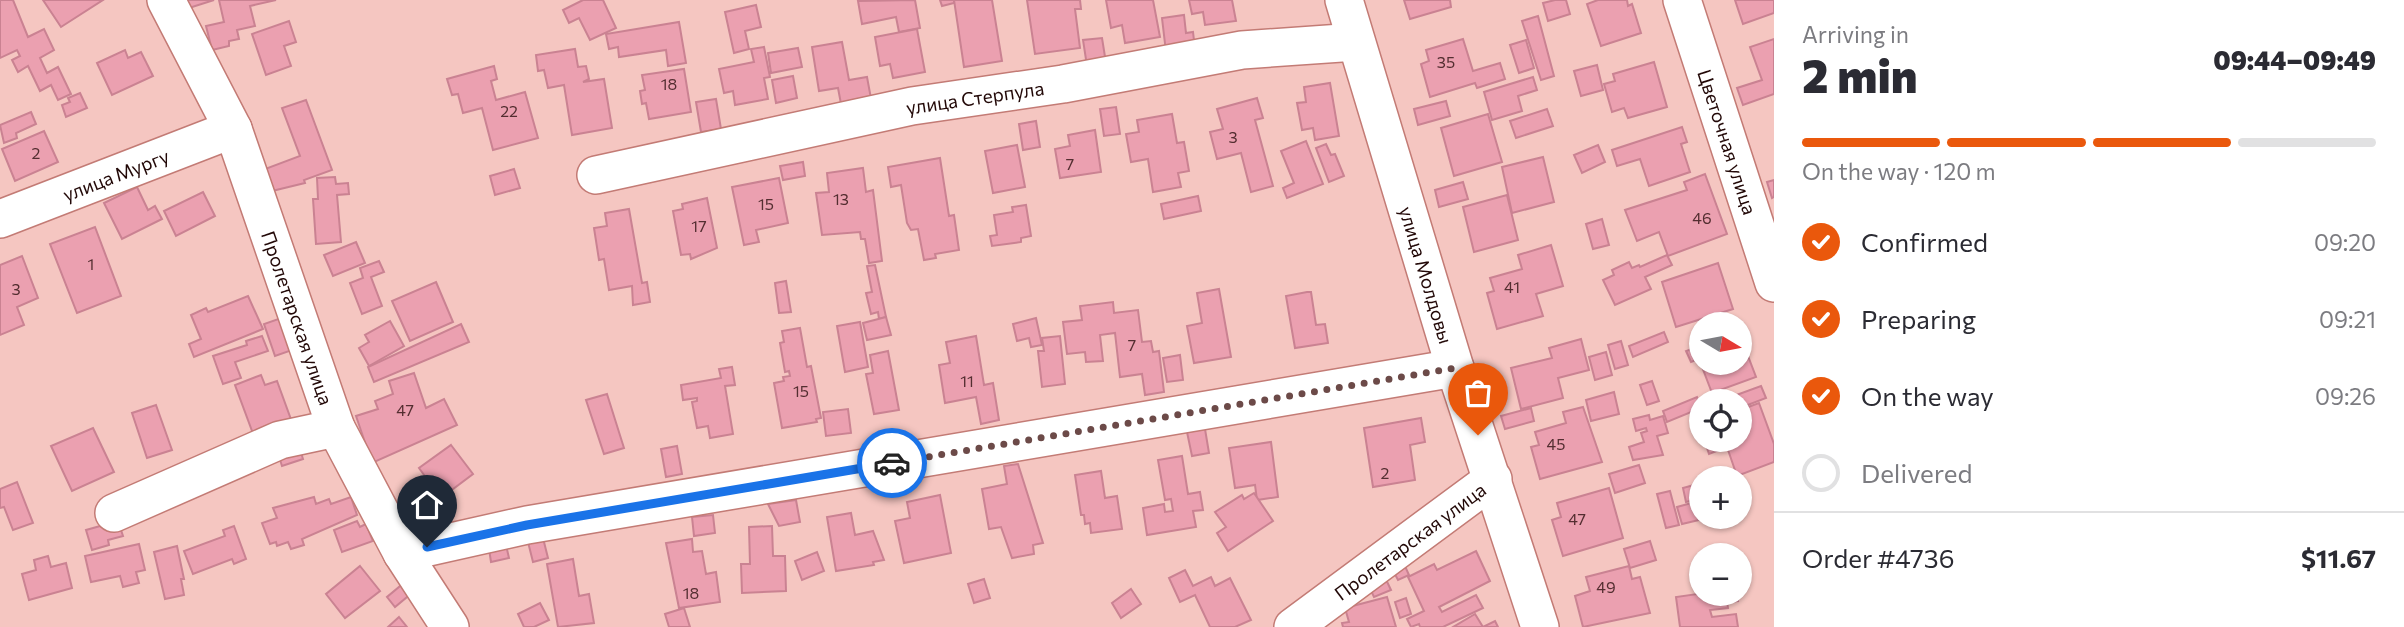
<!DOCTYPE html>
<html lang="en">
<head>
<meta charset="utf-8">
<style>
	body { margin:0; font-family:Commissioner,sans-serif; background:#f2f2f3; color:#2b2b33; height:100vh; display:flex; flex-direction:column; font-size:26px; white-space:nowrap }
	* { box-sizing:border-box; margin:0 }
	p { font-size:23px; color:#7c7c81 }
	.icon { flex:none; width:38px; height:38px; fill:none; stroke:currentColor; stroke-width:2; stroke-linecap:round; stroke-linejoin:round }
	.map { position:relative; flex:1; overflow:hidden }
	.drawer { display:flex; flex-direction:column; background:#fff; width:630px }
	.drawer>* { flex:none }
	.needle { width:46px; rotate:100deg }
	.buttons { position:absolute; left:1689px; top:312px; display:grid; gap:14px }
	.buttons a { display:grid; place-items:center; width:63px; height:63px; border-radius:50%; background:#fff; box-shadow:0 2px 5px #0004; font-size:35px }
	.pin { position:absolute; display:grid; place-items:center; width:60px; height:60px; color:#fff; margin:-72px -30px; border-radius:50% 50% 50% 0; rotate:-45deg; box-shadow:0 0 7px #0007 }
	.pin .icon { rotate:45deg }
	.courier { position:absolute; display:grid; place-items:center; width:70px; height:70px; margin:-35px; border:5px solid #1a73e8; border-radius:50%; background:#fff; color:#222; box-shadow:0 2px 9px #0007 }
	.summary em { font-style:normal; font-weight:800 }
	.summary div { display:flex; flex-direction:column-reverse }
	.summary { display:flex; align-items:center; justify-content:space-between; height:119px; padding:0 28px }
	h1 { font-size:46px; font-weight:800; line-height:52px }
	.bar { display:grid; grid-template-columns:repeat(4,1fr); gap:10px 7px; align-content:center; height:84px; padding:0 28px }
	.bar i { height:9px; border-radius:5px; background:#e1e1e2 }
	.bar .selected { background:#ea580c }
	.bar p { grid-column:span 4 }
	.line { display:flex; align-items:center; gap:18px; padding:0 28px; border-top:2px solid #e1e1e2 }
	.line div { flex:1 }
	ol { padding:0 28px; list-style:none }
	li { display:flex; align-items:center; gap:21px; height:77px }
	li p { margin-inline-start:auto }
	li .icon { padding:7px; border-radius:50%; background:#ea580c; color:#fff; stroke-width:4 }
	li:last-child { color:#7c7c81 }
	li i { width:38px; height:38px; border:4px solid #e1e1e2; border-radius:50% }
	main { display:flex; flex:1; min-height:0 }
	.map>svg:first-child { display:block }
</style>
</head>
<body>
<main>
<div class="map">
<svg width="1774" height="627" viewBox="0 0 1774 627">
	<rect width="100%" height="100%" fill="#f5c6c1"/>
	<!-- building -->
	<g fill="#eba0b0" stroke="#ca8292" stroke-width="2">
		<polygon points="0,0 13,0 28,37 44,29 54,50 40,58 47,73 58,67 71,94 58,100 51,85 40,91 28,66 18,72 12,60 20,56 17,50 0,58"/>
		<polygon points="43,0 103,0 61,27"/>
		<polygon points="186,0 214,0 189,8"/>
		<polygon points="219,0 276,0 250,6 255,26 237,30 239,39 229,41 229,46 212,50 206,26 224,22"/>
		<polygon points="583,0 603,0 616,28 590,40 579,18 569,23 563,10"/>
		<polygon points="915,0 920,28 899,32 896,17 862,24 858,1"/>
		<polygon points="940,0 954,0 954,3 942,6"/>
		<polygon points="954,0 992,0 1002,61 964,67"/>
		<polygon points="1027,0 1080,0 1081,9 1075,9 1080,48 1035,54"/>
		<polygon points="1106,0 1153,0 1160,37 1125,43 1122,25 1111,28"/>
		<polygon points="1189,0 1232,0 1236,21 1205,25 1203,12 1192,14"/>
		<polygon points="1404,0 1450,0 1451,7 1410,19"/>
		<polygon points="1555,0 1566,0 1570,14 1548,21 1543,3"/>
		<polygon points="1598,0 1627,0 1628,6 1632,4 1641,33 1601,46 1587,4"/>
		<polygon points="1735,0 1774,0 1774,13 1743,24"/>
		<polygon points="756,5 761,27 745,31 749,49 734,53 725,12"/>
		<polygon points="1184,15 1186,33 1193,32 1195,49 1166,52 1162,18"/>
		<polygon points="1538,16 1554,76 1541,80 1522,21"/>
		<polygon points="289,21 296,42 284,46 291,66 266,75 252,34"/>
		<polygon points="679,22 686,63 668,66 666,50 619,57 618,47 609,49 606,34"/>
		<polygon points="917,29 925,72 893,78 890,64 880,66 875,37"/>
		<polygon points="1102,38 1106,63 1087,66 1083,40"/>
		<polygon points="1463,39 1473,71 1500,63 1505,79 1477,88 1475,83 1430,97 1421,64 1429,61 1426,50"/>
		<polygon points="1774,39 1774,94 1743,105 1737,88 1762,80 1750,47"/>
		<polygon points="1526,40 1534,68 1519,73 1510,45"/>
		<polygon points="842,42 849,80 867,77 872,104 842,109 838,88 819,91 812,47"/>
		<polygon points="764,47 770,77 764,78 768,99 735,105 733,91 724,93 719,69 754,62 751,49"/>
		<polygon points="798,48 802,67 771,73 768,53"/>
		<polygon points="575,49 578,67 586,66 589,79 583,82 604,79 612,128 572,135 564,85 548,88 544,70 538,71 536,55"/>
		<polygon points="125,50 128,58 141,52 153,76 112,95 97,63"/>
		<polygon points="1654,62 1667,107 1628,118 1624,108 1612,112 1604,84 1615,81 1613,74"/>
		<polygon points="1597,65 1603,90 1581,96 1574,71"/>
		<polygon points="494,66 497,79 491,81 496,100 525,92 538,138 493,150 482,108 463,113 458,94 452,95 447,79"/>
		<polygon points="684,69 691,112 649,119 646,103 642,104 640,91 645,90 642,75"/>
		<polygon points="793,76 797,98 776,103 772,80"/>
		<polygon points="1533,77 1537,90 1518,96 1522,111 1492,120 1484,92"/>
		<polygon points="1330,83 1339,136 1315,140 1313,128 1302,130 1297,103 1306,102 1304,87"/>
		<polygon points="80,93 87,108 66,117 62,105 70,102 68,98"/>
		<polygon points="1257,98 1263,118 1255,120 1273,186 1251,192 1241,153 1217,159 1210,132 1223,129 1217,109"/>
		<polygon points="716,99 721,129 701,132 696,102"/>
		<polygon points="306,100 332,170 304,180 305,183 272,191 265,169 300,156 282,108"/>
		<polygon points="1446,101 1450,116 1418,125 1414,109"/>
		<polygon points="1116,107 1120,134 1104,136 1100,109"/>
		<polygon points="1547,109 1553,126 1516,138 1510,121"/>
		<polygon points="31,112 36,124 16,133 17,138 4,143 0,125"/>
		<polygon points="1172,114 1177,143 1184,142 1189,171 1178,173 1181,187 1153,192 1148,159 1131,162 1126,134 1139,132 1137,120"/>
		<polygon points="1488,114 1502,162 1454,176 1441,128"/>
		<polygon points="1036,121 1040,147 1023,150 1019,124"/>
		<polygon points="1682,127 1687,142 1681,144 1690,172 1649,186 1640,159 1617,166 1612,150"/>
		<polygon points="1095,130 1101,172 1060,178 1055,149 1070,146 1068,135"/>
		<polygon points="44,131 58,162 15,181 2,149"/>
		<polygon points="1306,141 1323,184 1287,198 1283,188 1294,183 1281,151"/>
		<polygon points="1326,144 1331,155 1335,154 1344,176 1329,182 1316,148"/>
		<polygon points="1017,145 1025,187 993,193 985,151"/>
		<polygon points="1598,145 1605,162 1582,173 1574,155"/>
		<polygon points="1543,157 1554,202 1512,213 1502,167"/>
		<polygon points="940,158 949,216 954,215 959,250 935,254 936,258 924,260 918,229 911,230 907,223 901,185 891,187 888,167"/>
		<polygon points="803,162 805,176 783,180 780,166"/>
		<polygon points="863,168 866,192 873,190 882,261 869,263 865,239 861,239 860,232 822,235 816,193 829,192 827,173"/>
		<polygon points="514,169 520,188 495,195 490,176"/>
		<polygon points="1705,174 1727,234 1668,256 1659,232 1637,241 1625,210 1687,190 1684,182"/>
		<polygon points="335,177 336,184 348,183 349,194 337,195 341,242 316,244 313,199 318,199 317,178"/>
		<polygon points="779,178 788,223 756,230 759,242 744,245 732,187"/>
		<polygon points="1774,180 1774,197 1772,198 1767,182"/>
		<polygon points="1463,182 1468,199 1439,207 1435,190"/>
		<polygon points="137,187 148,210 155,206 162,219 122,239 104,203"/>
		<polygon points="203,192 215,216 176,236 164,211"/>
		<polygon points="1507,195 1518,240 1474,252 1463,207"/>
		<polygon points="1198,196 1201,211 1164,219 1161,204"/>
		<polygon points="707,198 717,248 691,259 690,254 681,255 673,211 683,209 682,204"/>
		<polygon points="1026,205 1031,236 1021,238 1021,242 992,246 990,236 997,235 994,215 1013,212 1012,207"/>
		<polygon points="629,209 642,283 647,282 650,302 633,305 632,286 609,290 604,259 599,260 594,228 607,226 605,213"/>
		<polygon points="1602,219 1609,245 1593,249 1586,224"/>
		<polygon points="95,227 121,296 77,313 50,244"/>
		<polygon points="356,242 365,263 333,276 324,255"/>
		<polygon points="1551,245 1563,286 1536,294 1543,316 1497,329 1487,293 1494,291 1490,278 1522,269 1518,255"/>
		<polygon points="1667,255 1672,265 1645,277 1651,289 1615,305 1603,280 1614,275 1612,270 1629,262 1632,268 1639,265 1640,267"/>
		<polygon points="22,256 38,298 17,307 24,325 0,335 0,265"/>
		<polygon points="379,261 384,272 371,277 382,306 362,314 350,283 363,278 360,268"/>
		<polygon points="1718,263 1733,309 1676,327 1662,282"/>
		<polygon points="875,265 886,317 879,319 878,312 871,314 866,293 872,292 867,266"/>
		<polygon points="786,281 791,312 779,313 775,283"/>
		<polygon points="436,282 453,322 410,341 392,301"/>
		<polygon points="1219,289 1231,357 1194,363 1187,326 1202,323 1197,293"/>
		<polygon points="1307,292 1311,292 1316,325 1325,324 1328,343 1295,348 1286,296"/>
		<polygon points="248,296 263,329 194,357 189,344 201,339 191,315 206,308 208,312"/>
		<polygon points="1113,302 1114,313 1138,310 1142,342 1151,341 1153,352 1159,351 1164,392 1145,395 1142,374 1120,377 1115,333 1100,335 1103,361 1086,362 1085,352 1067,354 1063,322 1082,320 1080,306"/>
		<polygon points="287,316 298,348 275,356 264,324"/>
		<polygon points="886,317 891,335 867,340 863,323"/>
		<polygon points="1036,318 1042,345 1031,347 1029,338 1017,341 1013,324"/>
		<polygon points="390,321 404,346 369,366 359,348 369,342 365,335"/>
		<polygon points="860,322 868,367 845,372 837,326"/>
		<polygon points="461,324 469,342 374,382 368,367"/>
		<polygon points="800,328 807,367 811,366 821,418 816,419 817,422 782,428 774,383 784,381 783,377 790,376 789,371 785,372 780,343 784,342 782,331"/>
		<polygon points="1664,332 1668,342 1633,357 1629,346"/>
		<polygon points="1740,335 1756,377 1712,393 1699,359 1691,362 1686,351 1701,346 1701,362 1740,362"/>
		<polygon points="262,336 268,351 235,362 241,378 223,384 213,356 247,345 246,341"/>
		<polygon points="976,336 984,385 993,383 999,420 981,424 976,397 945,403 939,365 950,363 946,342"/>
		<polygon points="1060,336 1065,384 1042,387 1038,351 1044,351 1042,338"/>
		<polygon points="1581,339 1589,370 1558,378 1563,398 1521,409 1511,368 1552,358 1549,348"/>
		<polygon points="1621,341 1628,365 1615,369 1608,345"/>
		<polygon points="888,351 899,410 874,414 866,374 873,373 870,355"/>
		<polygon points="1606,352 1612,375 1595,380 1589,357"/>
		<polygon points="1180,355 1183,380 1167,382 1163,358"/>
		<polygon points="732,367 735,385 725,386 733,434 710,438 708,426 697,428 692,402 697,401 697,398 683,400 681,385 721,378 719,369"/>
		<polygon points="414,373 426,408 444,399 457,425 372,463 356,416 378,409 375,401 393,394 389,381"/>
		<polygon points="261,375 265,385 277,381 293,425 255,439 235,385"/>
		<polygon points="1652,381 1659,401 1647,405 1640,385"/>
		<polygon points="1761,386 1766,398 1740,408 1740,401 1720,401"/>
		<polygon points="1614,392 1619,414 1591,421 1586,400"/>
		<polygon points="607,394 624,448 604,454 586,400"/>
		<polygon points="1697,397 1701,408 1667,422 1663,411"/>
		<polygon points="1759,403 1774,444 1774,462 1737,476 1727,447 1709,454 1704,439 1740,439 1740,410"/>
		<polygon points="156,405 172,450 147,458 132,413"/>
		<polygon points="1583,407 1602,462 1540,479 1531,447 1539,445 1535,432 1566,423 1563,412"/>
		<polygon points="1531,408 1534,421 1505,429 1501,416"/>
		<polygon points="848,409 851,433 826,436 823,412"/>
		<polygon points="1649,415 1650,420 1663,416 1668,433 1657,436 1663,455 1633,460 1629,447 1644,442 1641,433 1647,431 1646,428 1636,431 1633,419"/>
		<polygon points="1421,418 1425,442 1410,445 1415,480 1373,487 1364,428"/>
		<polygon points="93,428 114,472 72,491 51,446"/>
		<polygon points="1205,429 1209,453 1192,456 1187,432"/>
		<polygon points="1271,442 1278,497 1257,500 1255,485 1235,488 1229,448"/>
		<polygon points="298,443 303,459 282,466 277,450"/>
		<polygon points="451,445 473,474 441,498 419,468"/>
		<polygon points="677,446 682,474 666,477 661,449"/>
		<polygon points="1182,456 1188,494 1200,492 1203,510 1193,511 1196,527 1147,535 1143,508 1164,504 1165,512 1173,511 1171,499 1165,500 1158,460"/>
		<polygon points="1018,464 1043,543 1033,545 1034,554 1012,558 1001,527 989,529 982,489 1007,484 1004,466"/>
		<polygon points="1639,465 1645,483 1615,493 1609,474"/>
		<polygon points="1101,471 1105,498 1117,496 1122,529 1091,533 1090,523 1085,524 1084,515 1081,515 1075,475"/>
		<polygon points="17,482 33,523 13,530 4,507 0,508 0,489"/>
		<polygon points="1701,483 1701,498 1686,502 1683,488"/>
		<polygon points="1609,488 1623,538 1563,556 1552,520 1561,517 1557,503"/>
		<polygon points="1670,491 1679,525 1666,528 1657,494"/>
		<polygon points="1254,493 1273,521 1228,551 1217,533 1226,527 1215,512 1242,495 1244,499"/>
		<polygon points="940,495 951,553 904,563 895,521 910,518 907,502"/>
		<polygon points="314,497 316,504 329,499 331,504 351,497 357,515 302,539 304,545 291,549 288,542 277,546 276,542 270,544 262,523 277,518 273,508"/>
		<polygon points="796,500 800,522 779,526 768,504"/>
		<polygon points="1695,502 1699,520 1682,524 1677,507"/>
		<polygon points="851,513 855,535 873,531 884,560 873,562 874,565 836,571 827,517"/>
		<polygon points="713,515 715,533 694,536 692,517"/>
		<polygon points="118,521 123,536 108,540 109,545 92,550 86,530"/>
		<polygon points="357,521 360,527 366,524 373,541 342,552 334,530"/>
		<polygon points="234,526 246,559 234,564 232,559 193,574 184,551 225,536 223,530"/>
		<polygon points="772,526 773,556 785,556 786,591 742,593 741,564 750,564 749,527"/>
		<polygon points="543,538 548,558 533,562 528,542"/>
		<polygon points="692,539 693,552 702,551 706,574 716,572 720,602 679,608 666,543"/>
		<polygon points="1650,541 1656,560 1630,568 1624,549"/>
		<polygon points="139,544 145,570 136,572 139,583 123,587 120,576 91,582 85,556"/>
		<polygon points="506,545 509,558 491,562 489,549"/>
		<polygon points="177,546 184,579 181,579 184,595 165,599 154,552"/>
		<polygon points="1476,551 1490,581 1439,607 1442,612 1476,595 1483,608 1443,627 1420,627 1419,624 1411,627 1407,619 1424,611 1408,577 1434,564 1437,570"/>
		<polygon points="817,552 824,571 802,580 795,561"/>
		<polygon points="1399,553 1409,575 1398,580 1387,559"/>
		<polygon points="48,556 51,567 66,563 72,588 29,600 22,574 36,570 34,560"/>
		<polygon points="573,559 579,596 589,594 594,623 558,627 547,564"/>
		<polygon points="360,566 380,591 345,618 326,594"/>
		<polygon points="1629,566 1632,579 1640,577 1650,613 1583,627 1575,596 1590,591 1586,577"/>
		<polygon points="1381,569 1391,590 1374,597 1364,576"/>
		<polygon points="1185,570 1193,586 1211,577 1215,586 1230,578 1251,620 1235,627 1210,627 1195,595 1180,602 1169,578"/>
		<polygon points="984,579 990,598 974,603 968,584"/>
		<polygon points="405,582 413,592 395,607 387,597"/>
		<polygon points="1697,587 1701,587 1701,593 1737,593 1738,601 1727,602 1728,608 1710,610 1712,617 1736,614 1738,627 1680,627 1676,597 1698,594"/>
		<polygon points="1131,589 1141,604 1121,618 1112,603"/>
		<polygon points="1387,597 1396,627 1343,627 1342,623 1349,622 1345,608"/>
		<polygon points="1406,598 1411,614 1400,618 1395,602"/>
		<polygon points="540,603 549,620 534,627 524,627 518,614"/>
		<polygon points="684,608 690,627 669,627 665,614"/>
		<polygon points="1475,614 1483,627 1453,627"/>
		<polygon points="399,617 407,627 388,627"/>
		<polygon points="1495,621 1498,627 1483,627"/>
	</g>
	<g fill="none" stroke-linecap="round" stroke-linejoin="round">
		<!-- minor casing -->
		<g stroke="#c37b75" stroke-width="40">
			<g id="minor">
				<path id="s1" d="M166 0 233 129 336 428 402 553 450 627"/>
				<path id="s2" d="M1344 0 1455 368 1540 627"/>
				<path id="s3" d="M1682 0 1774 283"/>
				<path id="s4" d="M596 175 912 106 1063 84 1242 50 1356 42"/>
				<path id="s5" d="M0 219 233 129"/>
				<polyline points="114,513 280,440 336,428"/>
				<polyline points="402,553 527,525 1455,368"/>
				<path id="s6" d="M1293 627 1493 479"/>
			</g>
		</g>
		<!-- minor -->
		<use href="#minor" stroke="#fff" stroke-width="37"/>
	</g>
	<g fill="none" stroke-linecap="round" stroke-linejoin="round">
		<!-- done -->
		<polyline stroke="#6c4a48" stroke-width="7" stroke-dasharray="0 12.6" points="892,463 1455,368 1478,435"/>
		<!-- route -->
		<polyline stroke="#1a73e8" stroke-width="9" points="427,547 527,525 892,463"/>
	</g>
	<g text-anchor="middle" dominant-baseline="central" stroke-width="5" stroke-linejoin="round" paint-order="stroke">
		<!-- number labels -->
		<g font-size="16" fill="#542e31">
			<text x="1446" y="61">35</text>
			<text x="669" y="83">18</text>
			<text x="509" y="110">22</text>
			<text x="1233" y="136">3</text>
			<text x="36" y="152">2</text>
			<text x="1070" y="163">7</text>
			<text x="841" y="198">13</text>
			<text x="766" y="203">15</text>
			<text x="1702" y="217">46</text>
			<text x="699" y="225">17</text>
			<text x="91" y="263">1</text>
			<text x="1512" y="286">41</text>
			<text x="16" y="288">3</text>
			<text x="1132" y="344">7</text>
			<text x="967" y="380">11</text>
			<text x="801" y="390">15</text>
			<text x="405" y="409">47</text>
			<text x="1556" y="443">45</text>
			<text x="1385" y="472">2</text>
			<text x="1577" y="518">47</text>
			<text x="1606" y="586">49</text>
			<text x="691" y="592">18</text>
		</g>
		<!-- street labels -->
		<g font-size="19" fill="#220807" stroke="#f8d8d4">
			<text stroke="none"><textPath href="#s4" startOffset="387">улица Стерпула</textPath></text>
			<text stroke="none"><textPath href="#s3" startOffset="149">Цветочная улица</textPath></text>
			<text stroke="none"><textPath href="#s5" startOffset="124">улица Мургу</textPath></text>
			<text stroke="none"><textPath href="#s2" startOffset="287">улица Молдовы</textPath></text>
			<text stroke="none"><textPath href="#s1" startOffset="345">Пролетарская улица</textPath></text>
			<text stroke="none"><textPath href="#s6" startOffset="145">Пролетарская улица</textPath></text>
		</g>
	</g>
</svg>
<div class="buttons">
<a><svg class="needle" viewBox="-14 -14 28 28"><path d="M0-13l5 13h-10z" fill="#e53935"/><path d="M0 13l5-13h-10z" fill="#7c7c81"/></svg></a>
<a><svg class="icon" aria-label="locate" viewBox="0 0 24 24"><circle cx="12" cy="12" r="6"/><path d="M12 2v4M12 18v4M2 12h4M18 12h4"/></svg></a>
<a>+</a>
<a>−</a>
</div>
<div class="pin" style="left:1478px;top:435px;background:#ea580c"><svg class="icon" aria-label="bag" viewBox="0 0 24 24"><path d="M5 8h14l-1 12H6zM9 8a3 3 0 0 1 6 0"/></svg></div>
<div class="pin" style="left:427px;top:547px;background:#1f2937"><svg class="icon" aria-label="home" viewBox="0 0 24 24"><path d="M3 11l9-7 9 7M6 9v11h12V9"/></svg></div>
<div class="courier" style="left:892px;top:463px"><svg class="icon" aria-label="car" viewBox="0 0 24 24"><path d="M5 17H2v-5l4-1 3-4h7l3 4 3 1v5h-3M9 17h6M6 11h13"/><circle cx="7" cy="17" r="2"/><circle cx="17" cy="17" r="2"/></svg></div>
</div>
<section class="drawer">
<div class="summary"><div><h1>2 min</h1><p>Arriving in</p></div><em>09:44–09:49</em></div>
<div class="bar"><i class="selected"></i><i class="selected"></i><i class="selected"></i><i></i><p>On the way · 120 m</p></div>
<ol>
<li><svg class="icon" aria-label="check" viewBox="0 0 24 24"><path d="M5 12l5 5 9-10"/></svg>Confirmed<p>09:20</p></li>
<li><svg class="icon" aria-label="check" viewBox="0 0 24 24"><path d="M5 12l5 5 9-10"/></svg>Preparing<p>09:21</p></li>
<li><svg class="icon" aria-label="check" viewBox="0 0 24 24"><path d="M5 12l5 5 9-10"/></svg>On the way<p>09:26</p></li>
<li><i></i>Delivered</li>
</ol>
<div class="line" style="height:91px"><div>Order #4736</div><b>$11.67</b></div>
</section>
</main>
</body>
</html>
